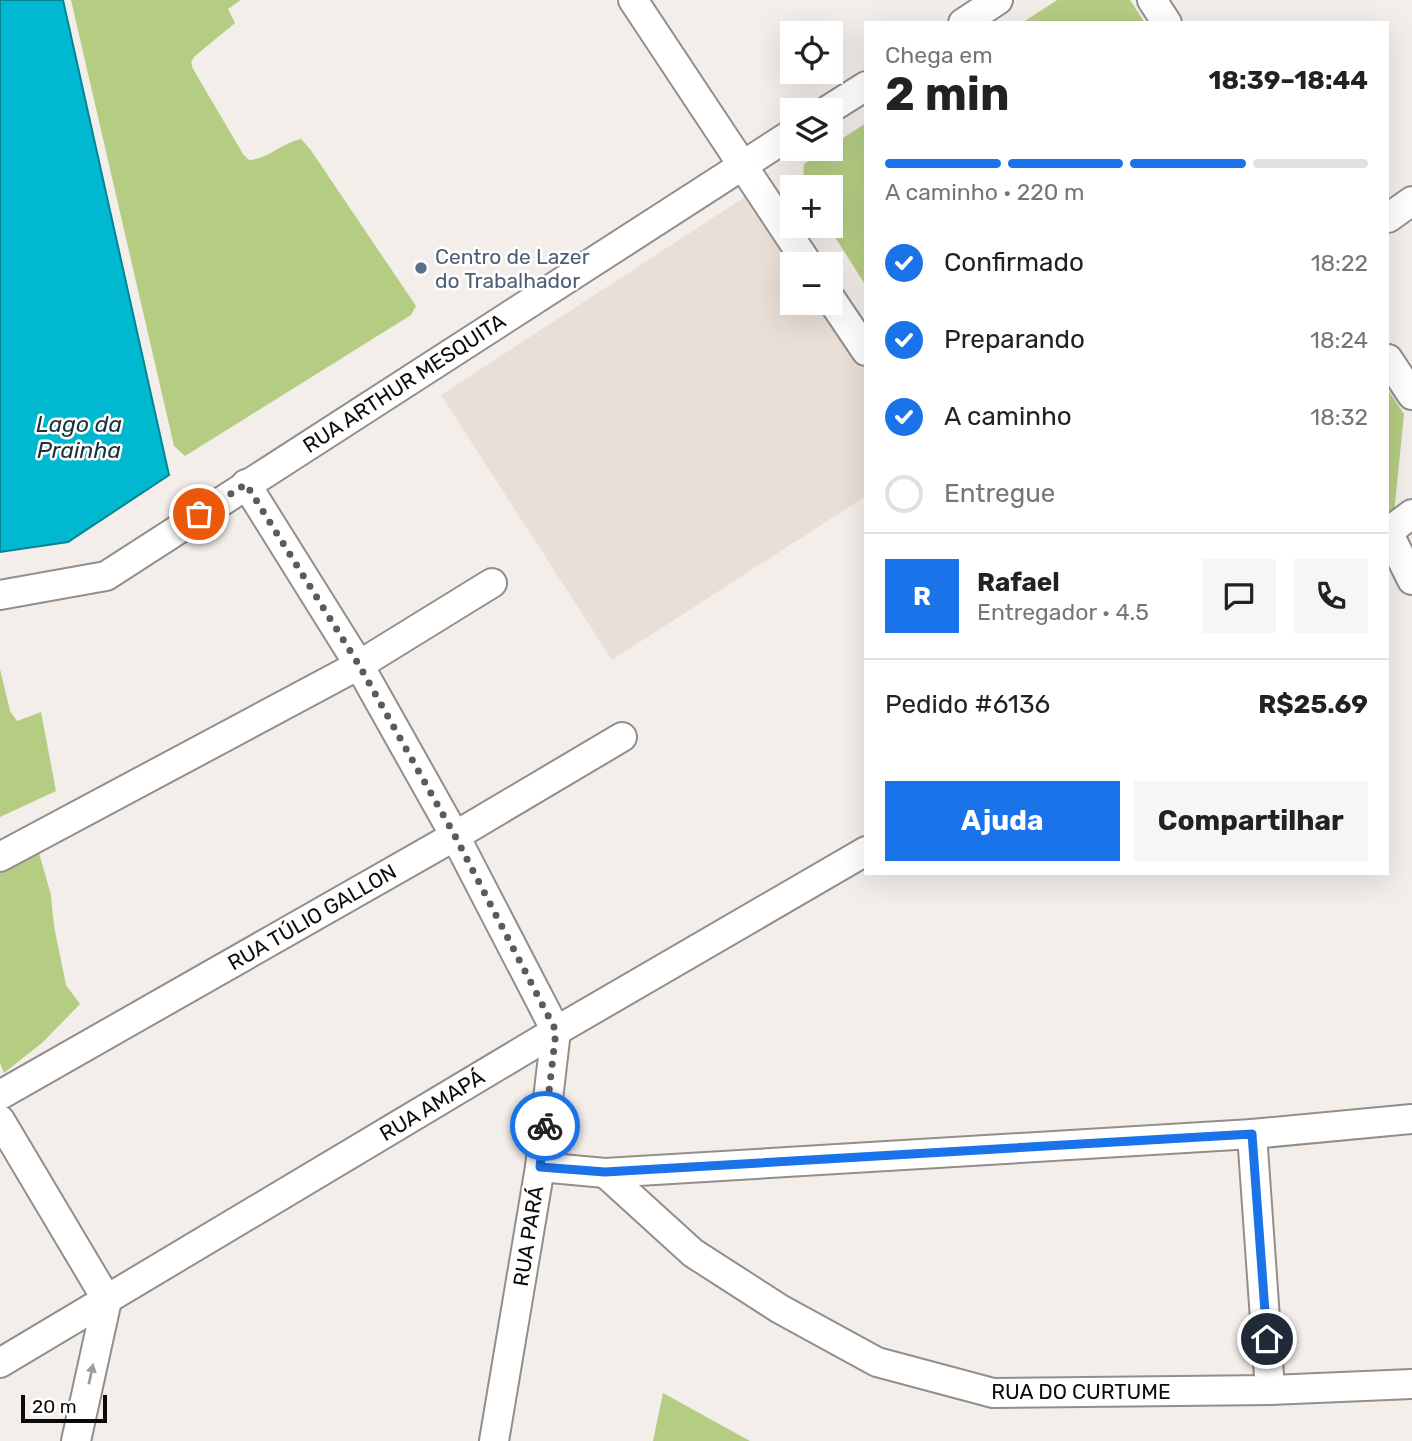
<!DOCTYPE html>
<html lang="pt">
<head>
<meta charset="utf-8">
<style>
	body { margin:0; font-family:Rubik,sans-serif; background:#f6f6f6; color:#222; height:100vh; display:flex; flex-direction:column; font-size:26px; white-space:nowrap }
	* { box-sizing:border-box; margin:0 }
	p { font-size:23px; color:#767676 }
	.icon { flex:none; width:38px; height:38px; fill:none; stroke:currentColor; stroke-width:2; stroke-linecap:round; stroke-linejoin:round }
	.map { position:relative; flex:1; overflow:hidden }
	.side { position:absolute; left:864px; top:21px; width:525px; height:854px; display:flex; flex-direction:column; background:#fff; border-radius:0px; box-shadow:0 7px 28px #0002 }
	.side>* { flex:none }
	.tools { position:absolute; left:780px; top:21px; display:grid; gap:14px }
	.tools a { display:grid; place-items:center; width:63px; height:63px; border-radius:0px; background:#fff; box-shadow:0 7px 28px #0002; font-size:35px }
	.scale { position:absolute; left:21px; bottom:18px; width:86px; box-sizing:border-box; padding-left:7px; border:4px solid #0c0b0a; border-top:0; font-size:19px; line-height:24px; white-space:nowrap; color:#0c0b0a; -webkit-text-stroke:5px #fff; paint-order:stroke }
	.pin { position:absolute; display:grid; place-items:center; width:60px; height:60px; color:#fff; margin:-30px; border:4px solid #fff; border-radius:50%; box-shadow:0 2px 7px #0007 }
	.courier { position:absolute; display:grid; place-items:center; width:70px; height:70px; margin:-35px; border:5px solid #1a73e8; border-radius:50%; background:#fff; color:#222; box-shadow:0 2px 9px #0007 }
	.overview em { font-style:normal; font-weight:700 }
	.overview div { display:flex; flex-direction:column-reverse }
	.overview { display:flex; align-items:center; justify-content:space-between; height:119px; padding:0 21px }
	h1 { font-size:46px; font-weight:700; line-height:52px }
	.bar { display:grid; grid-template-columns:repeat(4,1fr); gap:10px 7px; align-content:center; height:84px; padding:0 21px }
	.bar i { height:9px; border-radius:5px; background:#e0e0e0 }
	.bar .current { background:#1a73e8 }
	.bar p { grid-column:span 4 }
	.line { display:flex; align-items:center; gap:18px; padding:0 21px; border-top:2px solid #e0e0e0 }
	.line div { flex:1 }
	.round { display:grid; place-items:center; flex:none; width:74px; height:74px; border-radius:0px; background:#f6f6f6 }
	ol { padding:0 21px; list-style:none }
	li { display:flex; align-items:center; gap:21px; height:77px }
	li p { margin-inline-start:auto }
	li .icon { padding:7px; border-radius:50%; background:#1a73e8; color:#fff; stroke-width:4 }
	li:last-child { color:#767676 }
	li i { width:38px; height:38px; border:4px solid #e0e0e0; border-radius:50% }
	.primary-button { display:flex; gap:14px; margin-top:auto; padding:14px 21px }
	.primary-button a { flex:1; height:80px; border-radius:0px; background:#1a73e8; color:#fff; font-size:28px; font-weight:700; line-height:80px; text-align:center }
	.primary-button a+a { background:#f6f6f6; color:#222 }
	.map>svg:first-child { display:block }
</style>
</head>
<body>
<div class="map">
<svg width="1412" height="1441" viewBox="0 0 1412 1441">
	<rect width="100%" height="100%" fill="#f3eeea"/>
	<!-- built -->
	<polygon fill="#e9dfd6" points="751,193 793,264 793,303 825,303 866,364 866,496 612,660 441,395"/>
	<!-- green -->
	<g fill="#b5cd83">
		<path d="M71 0H241L228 9 235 23 195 56 191 62 193 69 243 154 249 160C268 159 282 143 301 139L310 149 416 306 411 315 185 456 174 446Z"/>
		<polygon points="1057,0 1130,0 1145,23 1022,23"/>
		<polygon points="866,123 866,286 828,226 831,226 831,187 803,186 804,164 827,149 831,149 831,146"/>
		<polygon points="1388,390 1404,414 1394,513 1388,518"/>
		<polygon points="0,669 10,711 17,721 41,712 56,791 0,817"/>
		<polygon points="39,853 51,895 54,926 66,985 80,1004 43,1042 4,1073 0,1063 0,871"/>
		<polygon points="663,1393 750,1441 653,1441"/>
	</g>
	<!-- water -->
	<polygon fill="#00b9d1" stroke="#048595" stroke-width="2" points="0,0 63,0 169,475 68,542 0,552"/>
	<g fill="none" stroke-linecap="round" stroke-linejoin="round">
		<!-- minor casing -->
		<g stroke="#928e8a" stroke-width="32">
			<g id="minor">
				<polyline points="633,0 808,264"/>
				<polyline points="1152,0 1167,23"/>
				<polyline points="963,23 998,0"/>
				<polyline points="828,110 866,86"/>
				<polyline points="1388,218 1412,201"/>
				<polyline points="831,299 866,351"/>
				<polyline points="1388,359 1412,395"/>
				<polyline points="246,484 359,665 455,836 556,1031 540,1167 494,1441"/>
				<polyline points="1388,532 1412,580"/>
				<polyline points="1388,532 1412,514"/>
				<polyline points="0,595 106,576 793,133"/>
				<polyline points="0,857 359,665 492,583"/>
				<polyline points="0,1095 455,836 622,737"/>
				<polyline points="0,1120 107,1300 76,1441"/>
				<polyline points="1252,1134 1270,1390"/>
				<polyline points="540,1167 605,1173 1252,1134 1412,1119"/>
				<polyline points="605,1173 693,1253 780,1309 877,1362 993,1393 1270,1390 1412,1384"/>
				<polyline points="0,1363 556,1031 866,851"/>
			</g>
		</g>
		<!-- minor -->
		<use href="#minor" stroke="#fff" stroke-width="28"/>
	</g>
	<!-- one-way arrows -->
	<defs><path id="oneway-solid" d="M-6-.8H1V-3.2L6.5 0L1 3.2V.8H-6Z" transform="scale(1.75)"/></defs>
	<use fill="#9e9d9d" href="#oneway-solid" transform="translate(91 1374) rotate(-78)"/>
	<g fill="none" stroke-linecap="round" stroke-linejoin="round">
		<!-- done -->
		<polyline stroke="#5d5a58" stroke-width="7" stroke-dasharray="0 12.6" points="199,514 246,484 359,665 455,836 556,1031 545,1126"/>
		<!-- route -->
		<polyline stroke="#1a73e8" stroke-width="9" points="545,1126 540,1167 605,1172 1252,1134 1267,1339"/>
	</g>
	<!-- markers -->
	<circle fill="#5c6f8a" stroke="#fff" stroke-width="2.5" cx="421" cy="268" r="7"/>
	<g text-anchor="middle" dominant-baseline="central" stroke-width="5" stroke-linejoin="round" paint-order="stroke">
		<!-- service labels -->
		<g font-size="21" fill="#4e5e75" stroke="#fff" text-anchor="start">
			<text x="435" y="256">Centro de Lazer<tspan x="435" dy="24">do Trabalhador</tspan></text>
		</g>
		<!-- street labels -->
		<g font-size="21" fill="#0c0b0a" stroke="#fff">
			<text transform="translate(404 383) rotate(-33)">RUA ARTHUR MESQUITA</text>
			<text transform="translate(312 917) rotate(-30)">RUA TÚLIO GALLON</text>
			<text transform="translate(432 1105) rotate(-31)">RUA AMAPÁ</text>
			<text transform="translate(528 1236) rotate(-81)">RUA PARÁ</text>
			<text x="1081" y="1391">RUA DO CURTUME</text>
		</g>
		<!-- water labels -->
		<g font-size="23" font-style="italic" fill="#1b3338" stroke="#fff">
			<text x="79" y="424">Lago da<tspan x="79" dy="26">Prainha</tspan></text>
		</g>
	</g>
</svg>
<div class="tools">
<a><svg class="icon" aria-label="locate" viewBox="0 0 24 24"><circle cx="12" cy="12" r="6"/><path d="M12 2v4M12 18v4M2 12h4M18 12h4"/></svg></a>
<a><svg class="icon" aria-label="layers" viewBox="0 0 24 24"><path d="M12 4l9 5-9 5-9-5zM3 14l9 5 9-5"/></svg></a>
<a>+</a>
<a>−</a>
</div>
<div class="scale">20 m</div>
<div class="pin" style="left:199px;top:514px;background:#ea580c"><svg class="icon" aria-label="bag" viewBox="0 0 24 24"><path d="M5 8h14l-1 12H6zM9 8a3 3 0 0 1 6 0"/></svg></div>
<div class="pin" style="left:1267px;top:1339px;background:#1f2937"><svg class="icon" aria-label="home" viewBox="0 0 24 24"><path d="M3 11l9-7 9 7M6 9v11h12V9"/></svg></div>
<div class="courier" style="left:545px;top:1126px"><svg class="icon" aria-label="bike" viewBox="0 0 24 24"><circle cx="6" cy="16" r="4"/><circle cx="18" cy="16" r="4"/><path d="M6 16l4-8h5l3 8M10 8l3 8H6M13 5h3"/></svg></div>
<section class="side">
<div class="overview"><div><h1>2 min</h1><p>Chega em</p></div><em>18:39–18:44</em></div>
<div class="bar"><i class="current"></i><i class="current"></i><i class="current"></i><i></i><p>A caminho · 220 m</p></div>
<ol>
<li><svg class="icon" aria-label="check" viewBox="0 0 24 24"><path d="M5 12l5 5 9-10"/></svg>Confirmado<p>18:22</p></li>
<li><svg class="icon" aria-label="check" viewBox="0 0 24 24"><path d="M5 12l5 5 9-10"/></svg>Preparando<p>18:24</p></li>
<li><svg class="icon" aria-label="check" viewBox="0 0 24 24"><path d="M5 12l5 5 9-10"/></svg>A caminho<p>18:32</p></li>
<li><i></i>Entregue</li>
</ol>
<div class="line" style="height:126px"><b class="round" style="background:#1a73e8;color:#fff">R</b><div><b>Rafael</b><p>Entregador · 4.5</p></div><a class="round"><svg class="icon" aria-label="chat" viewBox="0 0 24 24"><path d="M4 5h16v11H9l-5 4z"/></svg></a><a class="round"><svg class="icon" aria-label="phone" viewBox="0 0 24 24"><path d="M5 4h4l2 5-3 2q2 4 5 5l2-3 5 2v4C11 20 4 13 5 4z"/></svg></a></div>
<div class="line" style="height:91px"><div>Pedido #6136</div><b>R$25.69</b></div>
<div class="primary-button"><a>Ajuda</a><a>Compartilhar</a></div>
</section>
</div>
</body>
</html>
